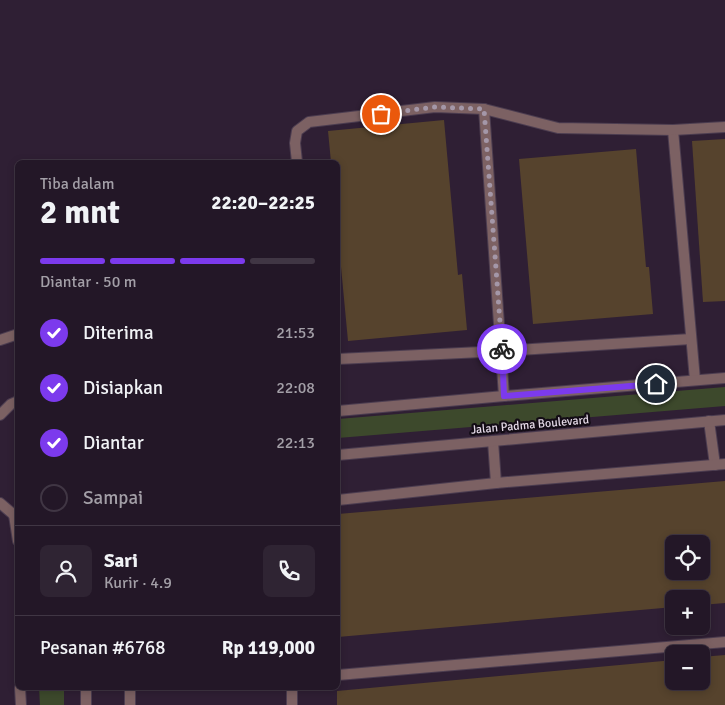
<!DOCTYPE html>
<html lang="id">
<head>
<meta charset="utf-8">
<style>
	body { margin:0; font-family:Signika,sans-serif; background:#2f2433; color:#f1f3f6; height:100vh; display:flex; flex-direction:column; font-size:19px; white-space:nowrap }
	* { box-sizing:border-box; margin:0 }
	p { font-size:16px; color:#a39fa7 }
	.icon { flex:none; width:28px; height:28px; fill:none; stroke:currentColor; stroke-width:2; stroke-linecap:round; stroke-linejoin:round }
	.map { position:relative; flex:1; overflow:hidden }
	.sheet { position:absolute; left:15px; top:160px; width:325px; height:530px; display:flex; flex-direction:column; background:#231727; border-radius:8px; box-shadow:0 2px 8px #0003,0 0 0 1px #403644 }
	.sheet>* { flex:none }
	.controls { position:absolute; left:665px; top:535px; display:grid; gap:10px }
	.controls a { display:grid; place-items:center; width:45px; height:45px; border-radius:8px; background:#231727; box-shadow:0 2px 8px #0003,0 0 0 1px #403644; font-size:25px }
	.pin { position:absolute; display:grid; place-items:center; width:42px; height:42px; color:#fff; margin:-21px; border:2px solid #fff; border-radius:50%; box-shadow:0 1px 5px #0007 }
	.courier { position:absolute; display:grid; place-items:center; width:50px; height:50px; margin:-25px; border:4px solid #7c3aed; border-radius:50%; background:#fff; color:#222; box-shadow:0 1px 6px #0007 }
	.summary em { font-style:normal; font-weight:700 }
	.summary div { display:flex; flex-direction:column-reverse }
	.summary { display:flex; align-items:center; justify-content:space-between; height:85px; padding:0 25px }
	h1 { font-size:32px; font-weight:700; line-height:38px }
	.bar { display:grid; grid-template-columns:repeat(4,1fr); gap:8px 5px; align-content:center; height:60px; padding:0 25px }
	.bar i { height:6px; border-radius:4px; background:#403644 }
	.bar .active { background:#7c3aed }
	.bar p { grid-column:span 4 }
	.line { display:flex; align-items:center; gap:12px; padding:0 25px; border-top:1px solid #403644 }
	.line div { flex:1 }
	.round { display:grid; place-items:center; flex:none; width:52px; height:52px; border-radius:8px; background:#2f2433 }
	ol { padding:0 25px; list-style:none }
	li { display:flex; align-items:center; gap:15px; height:55px }
	li p { margin-inline-start:auto }
	li .icon { padding:5px; border-radius:50%; background:#7c3aed; color:#fff; stroke-width:4 }
	li:last-child { color:#a39fa7 }
	li i { width:28px; height:28px; border:2px solid #403644; border-radius:50% }
	.map>svg:first-child { display:block }
</style>
</head>
<body>
<div class="map">
<svg width="725" height="705" viewBox="0 0 725 705">
	<rect width="100%" height="100%" fill="#2f1f34"/>
	<!-- green -->
	<g fill="#3d492c">
		<polygon points="725,387 725,406 338,438 338,419"/>
		<polygon points="39,688 64,688 64,705 40,705"/>
	</g>
	<!-- building -->
	<g fill="#56432d" fill-rule="evenodd">
		<polygon points="444,120 458,275 462,274 467,330 348,341 338,235 338,162 331,162 328,131"/>
		<polygon points="725,139 725,301 703,302 692,141"/>
		<polygon points="636,149 646,267 649,267 653,314 533,324 519,159"/>
		<path d="M725 481V603L701 605V599H674V607L338 637V514ZM674 544H701V571H674Z"/>
		<polygon points="725,655 725,705 337,705 337,691 674,660 674,681 701,681 701,657"/>
	</g>
	<g fill="none" stroke-linecap="round" stroke-linejoin="round">
		<!-- lane casing -->
		<g stroke="#4c3d50" stroke-width="12">
			<g id="lane">
				<polyline points="0,340 18,334"/>
				<polyline points="338,359 502,351 691,339"/>
				<polyline points="709,421 715,465"/>
				<polyline points="493,441 496,483"/>
				<polyline points="338,500 496,483 725,464"/>
				<polyline points="130,705 130,688"/>
			</g>
		</g>
		<!-- street casing -->
		<g stroke="#4c3d50" stroke-width="12">
			<g id="street">
				<polyline points="484,109 504,396"/>
				<polyline points="673,130 695,380"/>
				<polyline points="297,162 295,143 297,131 309,122 435,107 484,109 558,128 673,130 725,127"/>
				<polyline points="338,411 504,396 725,378"/>
				<polyline points="0,415 11,404 18,401"/>
				<polyline points="338,455 725,420"/>
				<polyline points="0,503 14,515 18,517"/>
				<polyline points="14,515 18,541"/>
				<polyline points="338,675 725,642"/>
				<polyline points="20,688 21,705"/>
				<polyline points="292,688 292,705"/>
				<polyline points="86,705 86,688"/>
			</g>
		</g>
		<!-- lane -->
		<use href="#lane" stroke="#7c6163" stroke-width="10"/>
		<!-- street -->
		<use href="#street" stroke="#7c6163" stroke-width="10"/>
	</g>
	<g fill="none" stroke-linecap="round" stroke-linejoin="round">
		<!-- done -->
		<polyline stroke="#a497a8" stroke-width="5" stroke-dasharray="0 9" points="381,114 435,107 484,109 502,349"/>
		<!-- route -->
		<polyline stroke="#7c3aed" stroke-width="6" points="502,349 504,396 656,384"/>
	</g>
	<g text-anchor="middle" dominant-baseline="central" stroke-width="4.5" stroke-linejoin="round" paint-order="stroke">
		<!-- street labels -->
		<g font-size="12" fill="#e3d8e6" stroke="#130c15">
			<text transform="translate(530 425) rotate(-5)">Jalan Padma Boulevard</text>
		</g>
	</g>
</svg>
<div class="controls">
<a><svg class="icon" aria-label="locate" viewBox="0 0 24 24"><circle cx="12" cy="12" r="6"/><path d="M12 2v4M12 18v4M2 12h4M18 12h4"/></svg></a>
<a>+</a>
<a>−</a>
</div>
<div class="pin" style="left:381px;top:114px;background:#ea580c"><svg class="icon" aria-label="bag" viewBox="0 0 24 24"><path d="M5 8h14l-1 12H6zM9 8a3 3 0 0 1 6 0"/></svg></div>
<div class="pin" style="left:656px;top:384px;background:#1f2937"><svg class="icon" aria-label="home" viewBox="0 0 24 24"><path d="M3 11l9-7 9 7M6 9v11h12V9"/></svg></div>
<div class="courier" style="left:502px;top:349px"><svg class="icon" aria-label="bike" viewBox="0 0 24 24"><circle cx="6" cy="16" r="4"/><circle cx="18" cy="16" r="4"/><path d="M6 16l4-8h5l3 8M10 8l3 8H6M13 5h3"/></svg></div>
<section class="sheet">
<div class="summary"><div><h1>2 mnt</h1><p>Tiba dalam</p></div><em>22:20–22:25</em></div>
<div class="bar"><i class="active"></i><i class="active"></i><i class="active"></i><i></i><p>Diantar · 50 m</p></div>
<ol>
<li><svg class="icon" aria-label="check" viewBox="0 0 24 24"><path d="M5 12l5 5 9-10"/></svg>Diterima<p>21:53</p></li>
<li><svg class="icon" aria-label="check" viewBox="0 0 24 24"><path d="M5 12l5 5 9-10"/></svg>Disiapkan<p>22:08</p></li>
<li><svg class="icon" aria-label="check" viewBox="0 0 24 24"><path d="M5 12l5 5 9-10"/></svg>Diantar<p>22:13</p></li>
<li><i></i>Sampai</li>
</ol>
<div class="line" style="height:90px"><a class="round"><svg class="icon" aria-label="person" viewBox="0 0 24 24"><circle cx="12" cy="8" r="4"/><path d="M4 21q1-7 8-7t8 7"/></svg></a><div><b>Sari</b><p>Kurir · 4.9</p></div><a class="round"><svg class="icon" aria-label="phone" viewBox="0 0 24 24"><path d="M5 4h4l2 5-3 2q2 4 5 5l2-3 5 2v4C11 20 4 13 5 4z"/></svg></a></div>
<div class="line" style="height:65px"><div>Pesanan #6768</div><b>Rp 119,000</b></div>
</section>
</div>
</body>
</html>
